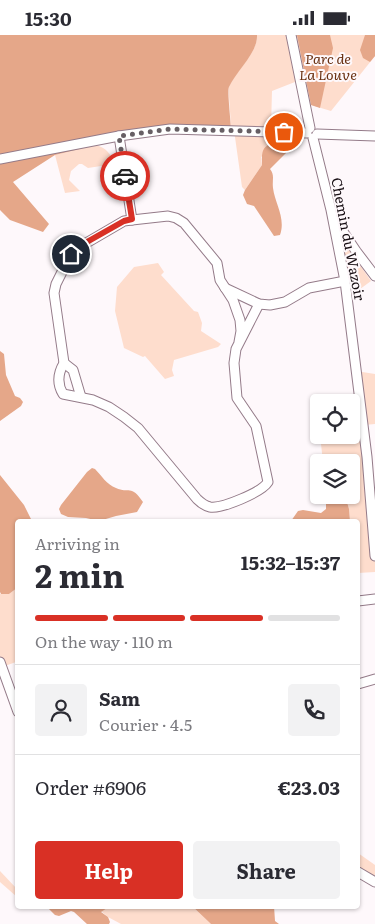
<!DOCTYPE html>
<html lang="en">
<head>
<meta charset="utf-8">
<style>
	body { margin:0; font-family:Literata,serif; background:#f2f2f3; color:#2b2b33; height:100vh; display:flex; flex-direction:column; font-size:19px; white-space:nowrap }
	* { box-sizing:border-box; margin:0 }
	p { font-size:16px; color:#7c7c81 }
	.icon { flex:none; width:28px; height:28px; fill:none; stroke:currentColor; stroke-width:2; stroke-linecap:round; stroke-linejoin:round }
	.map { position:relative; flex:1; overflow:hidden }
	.side { position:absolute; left:15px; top:484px; width:345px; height:390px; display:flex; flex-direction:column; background:#fff; border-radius:5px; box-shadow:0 1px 4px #0004 }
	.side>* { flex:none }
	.controls { position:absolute; left:310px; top:359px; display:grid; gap:10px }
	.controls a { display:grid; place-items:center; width:50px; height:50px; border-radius:5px; background:#fff; box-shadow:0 1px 4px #0004; font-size:25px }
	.pin { position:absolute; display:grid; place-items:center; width:42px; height:42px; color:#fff; margin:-21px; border:2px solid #fff; border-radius:50%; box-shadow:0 1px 5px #0007 }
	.courier { position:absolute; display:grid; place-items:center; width:50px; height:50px; margin:-25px; border:4px solid #d93025; border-radius:50%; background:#fff; color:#222; box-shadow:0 1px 6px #0007 }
	.summary em { font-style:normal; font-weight:700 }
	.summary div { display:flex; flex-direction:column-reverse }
	.summary { display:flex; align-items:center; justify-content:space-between; height:85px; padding:0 20px }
	h1 { font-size:32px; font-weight:700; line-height:38px }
	.bar { display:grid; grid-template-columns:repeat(4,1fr); gap:8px 5px; align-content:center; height:60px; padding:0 20px }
	.bar i { height:6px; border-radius:4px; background:#e1e1e2 }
	.bar .selected { background:#d93025 }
	.bar p { grid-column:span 4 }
	.line { display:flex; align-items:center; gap:12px; padding:0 20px; border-top:1px solid #e1e1e2 }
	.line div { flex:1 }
	.round { display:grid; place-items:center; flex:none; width:52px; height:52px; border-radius:5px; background:#f2f2f3 }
	.primary-button { display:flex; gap:10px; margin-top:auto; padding:10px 20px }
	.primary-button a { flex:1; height:58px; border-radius:5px; background:#d93025; color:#fff; font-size:20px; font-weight:700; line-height:58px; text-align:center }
	.primary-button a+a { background:#f2f2f3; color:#2b2b33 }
	.status { display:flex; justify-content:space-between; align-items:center; height:35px; padding:0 25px; background:#fff; direction:ltr }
	.status svg { height:14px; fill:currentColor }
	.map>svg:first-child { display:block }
</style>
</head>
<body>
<div class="status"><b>15:30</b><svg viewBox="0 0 49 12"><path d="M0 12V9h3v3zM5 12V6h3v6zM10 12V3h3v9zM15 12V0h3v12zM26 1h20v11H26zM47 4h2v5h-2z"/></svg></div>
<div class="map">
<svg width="375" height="889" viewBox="0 0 375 889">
	<rect width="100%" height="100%" fill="#fef8fb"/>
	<!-- green -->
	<g fill="#feddcd">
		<path d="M257 0H375V21L331 76 311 70 305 71 300 45 272 56 271 92 231 91C231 84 228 56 229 52 235 36 258 18 257 0Z"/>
		<polygon points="234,95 295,98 295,108 286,113 282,108 261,122 262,130 245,155 242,152"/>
		<path d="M95 110C106 112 111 119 114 129L88 133 82 129H79L71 136 69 145 80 156 65 158 55 120Z"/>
		<polygon points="341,203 371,246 352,260 351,253"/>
		<polygon points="158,228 164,237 161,240 194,276 198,277 202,288 201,296 221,309 218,312 174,325 172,335 174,341 165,344 145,321 143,322 124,313 115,276 117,252 134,232"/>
		<polygon points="356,336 375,339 375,389 364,390 375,521 375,537 358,538 358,486 350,486 349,474 345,460 351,460 351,428 323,427 320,400 351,400 351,391 363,390"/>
		<polygon points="17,553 16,627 2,632 0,627 0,559 9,559"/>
		<polygon points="358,818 375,830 375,843 358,835"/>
		<polygon points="0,836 17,854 17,862 0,847"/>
		<polygon points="110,871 192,871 211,889 121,889 108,882 101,876"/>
	</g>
	<!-- forest -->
	<g fill="#e5a789">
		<path d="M0 0H257C258 18 236 36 229 52 227 56 231 87 231 95L170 94 120 104 55 120 13 147 49 189 43 197 10 185 0 175Z"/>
		<polygon points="297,0 330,0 333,13 320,73 311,70"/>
		<polygon points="365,0 375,0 375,21 370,27 363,23 360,15"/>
		<path d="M279 107 286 113V118L270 134C275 140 272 145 273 153 275 169 286 183 280 200L274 201 254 171 247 169 243 160 245 155 262 130C262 116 261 110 279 107Z"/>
		<polygon points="0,316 4,319 6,340 15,361 20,363 23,367 21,371 0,386"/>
		<path d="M92 433 95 434C101 440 107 450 116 453 129 459 131 449 143 467L137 477 116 481 99 486 86 483 68 482 61 479 59 474 61 470 87 437Z"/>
		<polygon points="0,440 24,470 32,486 18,486 17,553 9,559 1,559 0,557"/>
		<polygon points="321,460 345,460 349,474 350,486 291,486 298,476 303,475 321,478 326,474 326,466"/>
		<polygon points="46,871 110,871 101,877 108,882 110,887 109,889 87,889 74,877 71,876 59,881 55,880"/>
		<polygon points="192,871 274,871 275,886 279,889 211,889"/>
	</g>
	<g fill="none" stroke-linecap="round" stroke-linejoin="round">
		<!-- minor casing -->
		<g stroke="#947b89" stroke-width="11">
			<g id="minor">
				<polyline points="291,0 310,93"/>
				<polyline points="317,99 375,101"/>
				<polyline points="119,101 132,185"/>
				<polyline points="313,103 331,175 345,246 367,422 375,521"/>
				<polyline points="0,124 119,101 170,94 307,98"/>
				<polyline points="336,186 356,216 375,241"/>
				<polyline points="225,253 259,269 270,270 285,267 309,253 345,246"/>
				<path d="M239 307 241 296 240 285 233 265 220 245 217 228 184 188 176 183 168 181 132 185 124 186 76 214 71 219 56 249 54 258 64 328C58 338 57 349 63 359L93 365 109 372 124 382 138 393 197 464C201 468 205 471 210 472 222 474 262 457 268 447L256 391 237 363 234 328 236 314 259 269"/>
				<polyline points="64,328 73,335 81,362"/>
				<polyline points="358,566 375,564"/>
				<polyline points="0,627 18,677"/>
				<polyline points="358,649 375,644"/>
				<polyline points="358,837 375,847"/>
			</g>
		</g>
		<!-- minor -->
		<use href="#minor" stroke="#fff" stroke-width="9"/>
	</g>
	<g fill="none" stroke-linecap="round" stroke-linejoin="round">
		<!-- done -->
		<polyline stroke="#675f64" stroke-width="5" stroke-dasharray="0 9" points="125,141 119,101 170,94 284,97"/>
		<!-- route -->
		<polyline stroke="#d93025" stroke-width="6" points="71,219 78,212 124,186 132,184 125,141"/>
	</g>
	<g text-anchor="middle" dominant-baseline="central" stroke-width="4" stroke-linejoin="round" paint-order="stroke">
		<!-- park labels -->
		<g font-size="14" font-style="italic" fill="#693011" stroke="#fef8fb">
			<text x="328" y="23">Parc de<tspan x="328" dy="16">La Louve</tspan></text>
		</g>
		<!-- street labels -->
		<g font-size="14" fill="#160d12" stroke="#fef8fb">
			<text transform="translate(349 204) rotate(79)">Chemin du Wazoir</text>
		</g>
	</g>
</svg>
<div class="controls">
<a><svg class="icon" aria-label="locate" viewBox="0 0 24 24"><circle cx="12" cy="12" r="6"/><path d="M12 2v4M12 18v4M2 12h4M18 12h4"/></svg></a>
<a><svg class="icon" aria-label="layers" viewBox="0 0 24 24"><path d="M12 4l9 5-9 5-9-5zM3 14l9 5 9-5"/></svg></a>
</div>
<div class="pin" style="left:284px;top:97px;background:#ea580c"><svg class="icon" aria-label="bag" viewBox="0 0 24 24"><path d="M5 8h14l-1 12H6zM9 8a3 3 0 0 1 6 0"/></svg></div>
<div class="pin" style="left:71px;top:219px;background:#1f2937"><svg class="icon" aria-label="home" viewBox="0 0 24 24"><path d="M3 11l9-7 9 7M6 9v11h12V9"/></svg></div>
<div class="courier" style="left:125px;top:141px"><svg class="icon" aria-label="car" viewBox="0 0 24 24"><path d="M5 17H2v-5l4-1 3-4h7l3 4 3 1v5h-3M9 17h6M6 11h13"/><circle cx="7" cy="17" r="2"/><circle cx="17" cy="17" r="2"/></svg></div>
<section class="side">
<div class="summary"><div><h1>2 min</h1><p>Arriving in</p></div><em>15:32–15:37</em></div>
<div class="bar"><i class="selected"></i><i class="selected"></i><i class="selected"></i><i></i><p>On the way · 110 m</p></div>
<div class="line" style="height:90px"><a class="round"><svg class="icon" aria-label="person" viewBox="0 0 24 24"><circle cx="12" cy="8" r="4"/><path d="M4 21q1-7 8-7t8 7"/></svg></a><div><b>Sam</b><p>Courier · 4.5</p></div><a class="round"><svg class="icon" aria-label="phone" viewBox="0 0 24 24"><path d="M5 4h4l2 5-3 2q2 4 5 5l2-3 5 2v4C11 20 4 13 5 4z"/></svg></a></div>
<div class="line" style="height:65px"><div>Order #6906</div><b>€23.03</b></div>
<div class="primary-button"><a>Help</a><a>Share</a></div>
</section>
</div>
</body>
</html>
